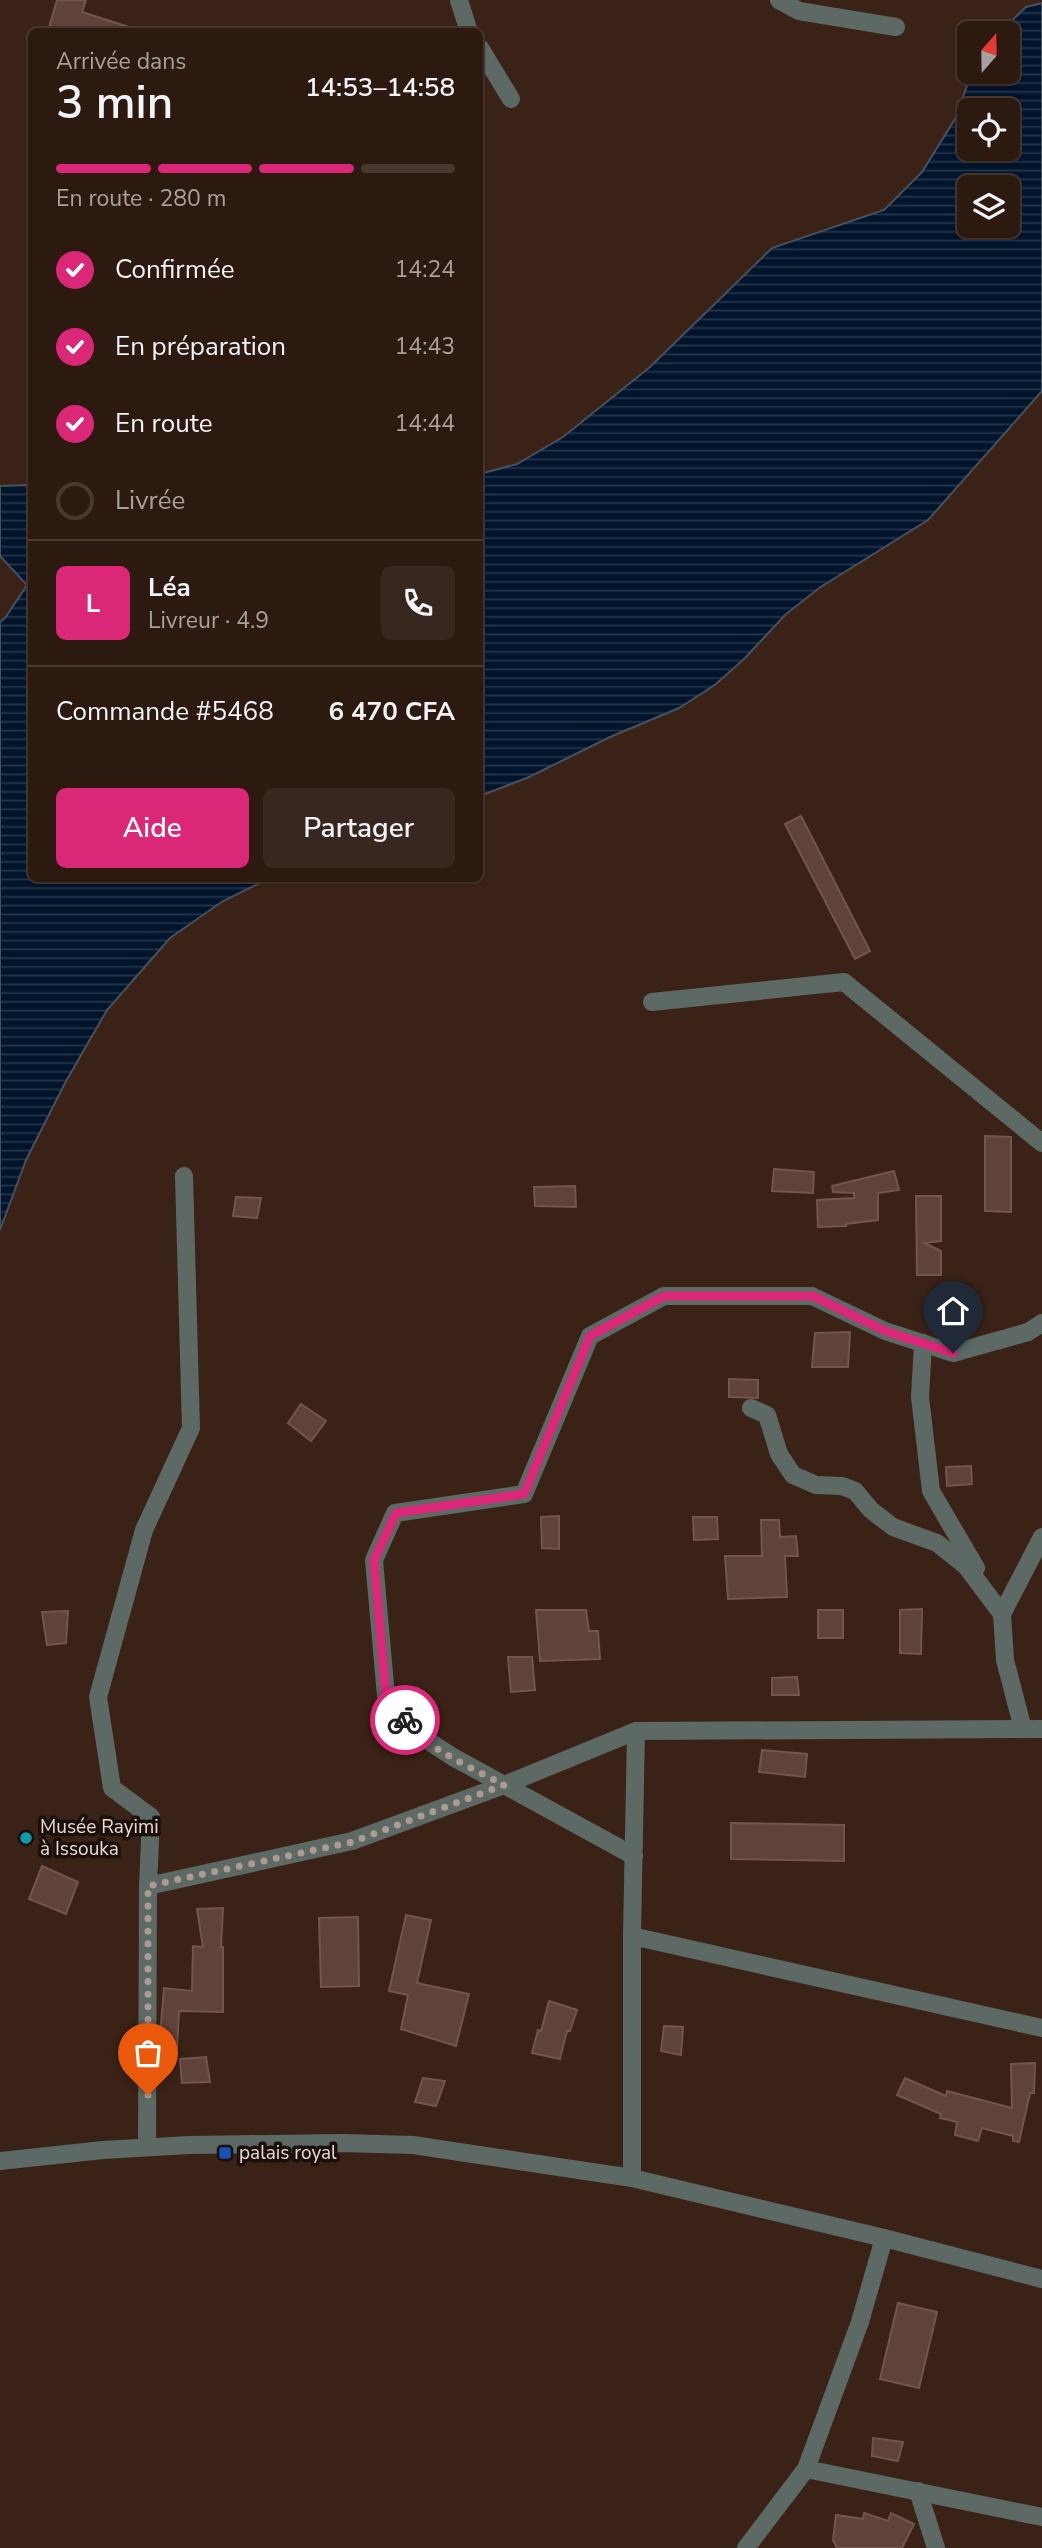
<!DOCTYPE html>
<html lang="fr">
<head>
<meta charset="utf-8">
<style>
	body { margin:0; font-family:"Nunito Sans",sans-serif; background:#38271e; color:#f1f3f6; height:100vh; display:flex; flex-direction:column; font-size:26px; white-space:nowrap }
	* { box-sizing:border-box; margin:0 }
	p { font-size:23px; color:#a6a19f }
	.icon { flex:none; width:38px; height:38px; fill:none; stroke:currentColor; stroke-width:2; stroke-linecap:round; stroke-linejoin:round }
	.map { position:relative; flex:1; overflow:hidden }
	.drawer { position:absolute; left:28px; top:28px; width:455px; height:854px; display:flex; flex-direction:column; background:#2c1a10; border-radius:10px; box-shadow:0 2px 5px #0004,0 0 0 2px #483830 }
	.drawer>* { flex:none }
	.needle { width:46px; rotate:20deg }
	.controls { position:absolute; left:957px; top:21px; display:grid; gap:14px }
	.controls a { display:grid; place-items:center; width:63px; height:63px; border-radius:10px; background:#2c1a10; box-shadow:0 2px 5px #0004,0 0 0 2px #483830; font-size:35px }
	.pin { position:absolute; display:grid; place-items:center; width:60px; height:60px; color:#fff; margin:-72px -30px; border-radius:50% 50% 50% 0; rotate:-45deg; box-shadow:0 0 7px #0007 }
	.pin .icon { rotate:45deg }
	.courier { position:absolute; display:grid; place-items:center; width:70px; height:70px; margin:-35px; border:5px solid #db2777; border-radius:50%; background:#fff; color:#222; box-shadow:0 2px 9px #0007 }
	.head em { font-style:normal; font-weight:600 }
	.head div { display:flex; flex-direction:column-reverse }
	.head { display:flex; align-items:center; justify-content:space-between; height:119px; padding:0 28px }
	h1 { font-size:46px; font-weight:600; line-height:52px }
	.bar { display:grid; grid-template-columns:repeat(4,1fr); gap:10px 7px; align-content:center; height:84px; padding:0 28px }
	.bar i { height:9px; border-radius:5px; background:#483830 }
	.bar .active { background:#db2777 }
	.bar p { grid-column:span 4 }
	.line { display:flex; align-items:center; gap:18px; padding:0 28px; border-top:2px solid #483830 }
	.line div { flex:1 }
	.round { display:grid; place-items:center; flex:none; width:74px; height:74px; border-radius:10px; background:#38271e }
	ol { padding:0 28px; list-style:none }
	li { display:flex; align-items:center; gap:21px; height:77px }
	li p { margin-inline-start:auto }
	li .icon { padding:7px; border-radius:50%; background:#db2777; color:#fff; stroke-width:4 }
	li:last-child { color:#a6a19f }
	li i { width:38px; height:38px; border:4px solid #483830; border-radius:50% }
	.cta { display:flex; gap:14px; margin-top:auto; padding:14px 28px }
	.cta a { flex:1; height:80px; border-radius:10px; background:#db2777; color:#fff; font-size:28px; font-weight:600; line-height:80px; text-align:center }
	.cta a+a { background:#38271e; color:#f1f3f6 }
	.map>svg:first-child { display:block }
</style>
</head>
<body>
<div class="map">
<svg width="1042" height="2548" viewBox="0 0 1042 2548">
	<defs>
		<pattern id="water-rules" width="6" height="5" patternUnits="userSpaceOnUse" patternTransform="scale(1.75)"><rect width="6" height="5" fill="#00142c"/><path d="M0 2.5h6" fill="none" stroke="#25364a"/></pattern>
	</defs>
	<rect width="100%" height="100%" fill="#3a2316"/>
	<!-- water -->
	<g fill="url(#water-rules)" stroke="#46505e" stroke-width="2" fill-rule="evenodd">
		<path d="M1042 3V391L928 520 819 588 785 615 745 658 716 684 679 708 610 737 529 777 480 796V474L517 464 563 437 650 367 772 248 884 210 922 172 955 119 972 72H1008V33H999L1026 7ZM970 110H1008V149H970ZM970 187H1008V226H970Z"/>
		<polygon points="28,485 32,486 32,878 268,879 223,901 170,938 107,1010 65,1083 26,1160 0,1230 0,622 5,618 27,585 0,556 0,486"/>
	</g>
	<!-- building -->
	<g fill="#5f423a" stroke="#73554d" stroke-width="2">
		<polygon points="57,0 86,0 82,12 132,28 131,32 64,32 49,27"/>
		<polygon points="801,816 870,951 855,959 785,824"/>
		<polygon points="985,1136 1011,1137 1011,1212 985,1211"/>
		<polygon points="774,1169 814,1172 813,1193 772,1191"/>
		<polygon points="894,1171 899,1190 878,1193 878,1220 846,1224 846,1226 818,1227 817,1200 854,1198 854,1193 833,1192 832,1186"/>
		<polygon points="575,1186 576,1207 535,1206 534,1187"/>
		<polygon points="916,1196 941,1196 941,1241 924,1243 941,1251 941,1275 917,1275"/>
		<polygon points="236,1197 261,1198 257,1218 233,1216"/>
		<polygon points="850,1332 848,1367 812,1367 815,1333"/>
		<polygon points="729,1379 758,1380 758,1398 729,1397"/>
		<polygon points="301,1404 326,1421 311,1441 288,1423"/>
		<polygon points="971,1466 972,1484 947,1486 946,1467"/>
		<polygon points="559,1516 559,1549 542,1548 541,1517"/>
		<polygon points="693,1517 717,1517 718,1539 694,1540"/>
		<polygon points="761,1520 779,1520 780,1537 796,1536 798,1556 785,1556 787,1597 728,1599 725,1556 762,1556"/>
		<polygon points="922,1609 921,1654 900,1653 900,1610"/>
		<polygon points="536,1610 586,1610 589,1631 598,1631 600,1659 540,1661"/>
		<rect x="818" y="1610" width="25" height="28"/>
		<polygon points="68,1611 66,1643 47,1645 42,1612"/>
		<polygon points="508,1657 532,1657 535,1690 511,1692"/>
		<polygon points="797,1677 799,1695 772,1695 772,1678"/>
		<polygon points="762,1750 807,1754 805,1777 759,1772"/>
		<polygon points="731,1823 844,1825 844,1861 731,1859"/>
		<polygon points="42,1866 78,1882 66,1914 29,1899"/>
		<polygon points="223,1908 221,1947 223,1947 223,2012 179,2011 177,2049 159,2048 164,1988 192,1991 193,1946 203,1947 197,1909"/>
		<polygon points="406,1915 431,1920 417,1983 469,1994 456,2046 401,2029 408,1995 389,1991"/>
		<polygon points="358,1917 359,1986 321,1987 319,1918"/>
		<polygon points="549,2001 577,2010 570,2031 567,2031 560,2059 532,2053 538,2030 541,2031"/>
		<polygon points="664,2026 683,2027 681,2055 661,2051"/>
		<polygon points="206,2057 210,2082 182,2083 180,2059"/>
		<polygon points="1035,2063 1034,2093 1030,2093 1019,2142 1013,2141 1013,2136 982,2128 978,2141 955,2135 957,2122 940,2118 941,2114 897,2095 905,2078 946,2096 947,2091 1012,2108 1011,2064"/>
		<polygon points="423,2078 445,2081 436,2106 415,2102"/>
		<polygon points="898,2303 937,2312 919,2388 880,2379"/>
		<polygon points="873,2438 903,2442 898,2461 872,2456"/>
		<polygon points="864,2513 888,2521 891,2513 914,2524 902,2548 837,2548 833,2540 836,2515 863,2519"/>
	</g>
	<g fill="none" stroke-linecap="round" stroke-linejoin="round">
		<!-- minor -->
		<g stroke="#5c6964" stroke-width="18">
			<polyline points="459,0 469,32"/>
			<polyline points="779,0 799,11 896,27"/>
			<polyline points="480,48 511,99"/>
			<polyline points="652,1002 844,982 1042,1143"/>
			<polyline points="923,1343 920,1397 931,1491 976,1568"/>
			<polyline points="751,1408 767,1415 779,1454 793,1475 816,1485 842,1486 855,1491 871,1510 893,1527 937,1543 966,1566 1002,1614"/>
			<polyline points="1023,1729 1005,1660 1002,1614 1042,1537"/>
			<polyline points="634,1856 453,1757 413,1731 386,1696 374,1560 395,1513 524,1494 590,1336 664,1296 812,1296 885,1331 953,1353 1028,1332 1042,1323"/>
			<polyline points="148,1886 151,1817 112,1788 98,1697 144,1530 191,1428 184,1176"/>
			<polyline points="632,1936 1042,2028"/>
			<polyline points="147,2147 148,1886 352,1841 504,1785 636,1731 1042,1729"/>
			<polyline points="0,2161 103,2150 189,2145 342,2143 413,2145 632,2178 884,2238 1042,2279"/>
			<polyline points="632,2178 632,1936 636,1731"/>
			<polyline points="806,2469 1042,2517"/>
			<polyline points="918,2491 936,2548"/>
			<polyline points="746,2548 806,2469 860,2322 884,2238"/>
		</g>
	</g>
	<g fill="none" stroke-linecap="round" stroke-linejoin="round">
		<!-- done -->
		<path stroke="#ad9b91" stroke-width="7" stroke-dasharray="0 12.6" d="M148 2095V1886L352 1842 504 1785C471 1767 428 1750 405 1720"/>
		<!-- route -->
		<polyline stroke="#db2777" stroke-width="9" points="405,1720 386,1696 374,1560 396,1513 524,1494 590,1336 664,1296 813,1296 885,1331 953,1353"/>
	</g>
	<!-- markers -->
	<circle fill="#0f9aa8" stroke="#1a0f0a" stroke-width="2.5" cx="26" cy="1838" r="7"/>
	<rect fill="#1a4fb4" stroke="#1a0f0a" stroke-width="2.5" x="218" y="2146" width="14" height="14" rx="3.5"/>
	<g text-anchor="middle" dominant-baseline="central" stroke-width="7" stroke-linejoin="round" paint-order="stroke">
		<!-- poi labels -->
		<g font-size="19" fill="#ebdbd3" stroke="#1a0f0a" text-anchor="start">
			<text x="40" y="1827">Musée Rayimi<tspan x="40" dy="22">à Issouka</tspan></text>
			<text x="239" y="2153">palais royal</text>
		</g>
	</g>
</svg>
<div class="controls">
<a><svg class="needle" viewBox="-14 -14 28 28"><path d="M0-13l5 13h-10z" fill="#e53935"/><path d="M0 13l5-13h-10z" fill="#a6a19f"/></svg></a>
<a><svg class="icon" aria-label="locate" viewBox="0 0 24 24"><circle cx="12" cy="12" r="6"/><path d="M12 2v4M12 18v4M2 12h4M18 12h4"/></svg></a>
<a><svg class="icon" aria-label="layers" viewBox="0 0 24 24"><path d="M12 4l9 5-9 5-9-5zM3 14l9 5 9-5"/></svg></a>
</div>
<div class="pin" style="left:148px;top:2095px;background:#ea580c"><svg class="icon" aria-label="bag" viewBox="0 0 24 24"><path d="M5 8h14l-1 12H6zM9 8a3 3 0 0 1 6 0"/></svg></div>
<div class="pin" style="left:953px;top:1353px;background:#1f2937"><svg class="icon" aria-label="home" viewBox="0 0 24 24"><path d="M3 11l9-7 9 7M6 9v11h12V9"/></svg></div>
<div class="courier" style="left:405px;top:1720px"><svg class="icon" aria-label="bike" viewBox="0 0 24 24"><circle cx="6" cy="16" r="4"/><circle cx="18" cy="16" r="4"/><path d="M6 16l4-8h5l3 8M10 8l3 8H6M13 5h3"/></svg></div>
<section class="drawer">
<div class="head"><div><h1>3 min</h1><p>Arrivée dans</p></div><em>14:53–14:58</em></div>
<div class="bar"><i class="active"></i><i class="active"></i><i class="active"></i><i></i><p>En route · 280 m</p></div>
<ol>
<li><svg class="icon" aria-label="check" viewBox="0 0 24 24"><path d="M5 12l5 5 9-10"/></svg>Confirmée<p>14:24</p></li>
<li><svg class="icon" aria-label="check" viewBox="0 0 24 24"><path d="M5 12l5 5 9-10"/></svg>En préparation<p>14:43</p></li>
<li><svg class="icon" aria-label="check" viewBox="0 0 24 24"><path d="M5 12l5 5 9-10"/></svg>En route<p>14:44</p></li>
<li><i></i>Livrée</li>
</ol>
<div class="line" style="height:126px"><b class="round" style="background:#db2777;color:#fff">L</b><div><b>Léa</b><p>Livreur · 4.9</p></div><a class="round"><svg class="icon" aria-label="phone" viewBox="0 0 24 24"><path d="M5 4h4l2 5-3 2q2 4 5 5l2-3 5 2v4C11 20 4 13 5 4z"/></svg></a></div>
<div class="line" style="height:91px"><div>Commande #5468</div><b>6 470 CFA</b></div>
<div class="cta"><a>Aide</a><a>Partager</a></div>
</section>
</div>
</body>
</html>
